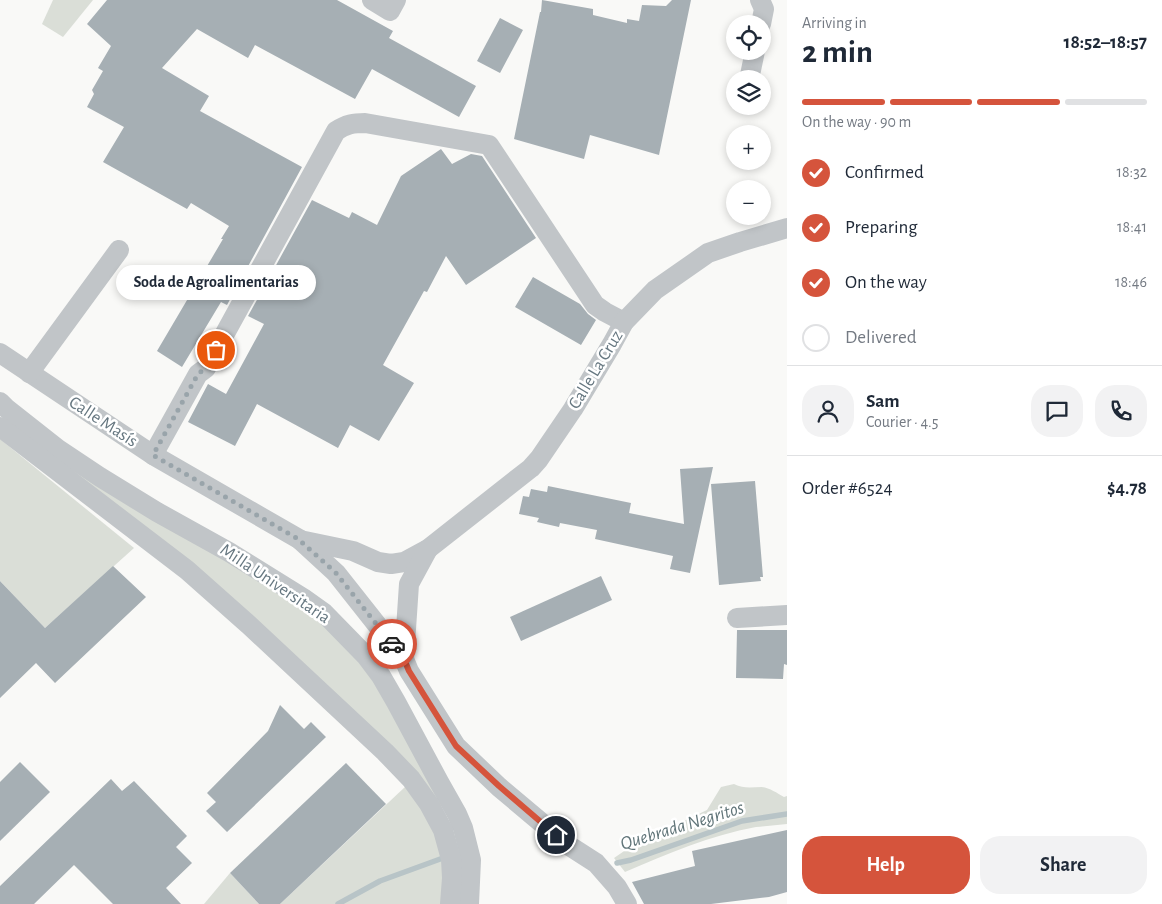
<!DOCTYPE html>
<html lang="en">
<head>
<meta charset="utf-8">
<style>
	body { margin:0; font-family:"Alegreya Sans",sans-serif; background:#f2f2f3; color:#1f2937; height:100vh; display:flex; flex-direction:column; font-size:19px; white-space:nowrap }
	* { box-sizing:border-box; margin:0 }
	p { font-size:16px; color:#747a83 }
	.icon { flex:none; width:28px; height:28px; fill:none; stroke:currentColor; stroke-width:2; stroke-linecap:round; stroke-linejoin:round }
	.map { position:relative; flex:1; overflow:hidden }
	.side { display:flex; flex-direction:column; background:#fff; width:375px }
	.side>* { flex:none }
	.fabs { position:absolute; left:726px; top:15px; display:grid; gap:10px }
	.fabs a { display:grid; place-items:center; width:45px; height:45px; border-radius:50%; background:#fff; box-shadow:0 2px 8px #0003; font-size:25px }
	.pin { position:absolute; display:grid; place-items:center; width:42px; height:42px; color:#fff; margin:-21px; border:2px solid #fff; border-radius:50%; box-shadow:0 1px 5px #0007 }
	.courier { position:absolute; display:grid; place-items:center; width:50px; height:50px; margin:-25px; border:4px solid #d5543c; border-radius:50%; background:#fff; color:#222; box-shadow:0 1px 6px #0007 }
	.bubble { position:absolute; height:35px; border-radius:18px; background:#fff; box-shadow:0 2px 8px #0003; font-size:16px; font-weight:600; line-height:35px; text-align:center }
	.overview em { font-style:normal; font-weight:600 }
	.overview div { display:flex; flex-direction:column-reverse }
	.overview { display:flex; align-items:center; justify-content:space-between; height:85px; padding:0 15px }
	h1 { font-size:32px; font-weight:600; line-height:38px }
	.bar { display:grid; grid-template-columns:repeat(4,1fr); gap:8px 5px; align-content:center; height:60px; padding:0 15px }
	.bar i { height:6px; border-radius:4px; background:#e0e1e3 }
	.bar .active { background:#d5543c }
	.bar p { grid-column:span 4 }
	.line { display:flex; align-items:center; gap:12px; padding:0 15px; border-top:1px solid #e0e1e3 }
	.line div { flex:1 }
	.round { display:grid; place-items:center; flex:none; width:52px; height:52px; border-radius:20px; background:#f2f2f3 }
	ol { padding:0 15px; list-style:none }
	li { display:flex; align-items:center; gap:15px; height:55px }
	li p { margin-inline-start:auto }
	li .icon { padding:5px; border-radius:50%; background:#d5543c; color:#fff; stroke-width:4 }
	li:last-child { color:#747a83 }
	li i { width:28px; height:28px; border:2px solid #e0e1e3; border-radius:50% }
	.cta { display:flex; gap:10px; margin-top:auto; padding:10px 15px }
	.cta a { flex:1; height:58px; border-radius:20px; background:#d5543c; color:#fff; font-size:20px; font-weight:600; line-height:58px; text-align:center }
	.cta a+a { background:#f2f2f3; color:#1f2937 }
	main { display:flex; flex:1; min-height:0 }
	.map>svg:first-child { display:block }
</style>
</head>
<body>
<main>
<div class="map">
<svg width="787" height="904" viewBox="0 0 787 904">
	<rect width="100%" height="100%" fill="#f9f9f7"/>
	<!-- green -->
	<g fill="#daded7">
		<polygon points="53,0 93,0 63,37 42,24"/>
		<polygon points="11,421 280,587 356,651 447,810 435,802"/>
		<polygon points="0,439 134,548 45,628 0,581"/>
		<path d="M734 784C744 789 752 787 762 787 770 788 777 793 784 797L787 796V824C777 825 766 826 756 827 711 835 667 854 625 872L614 858 633 845 707 810 721 787Z"/>
		<polygon points="405,787 428,815 443,858 443,904 280,904"/>
		<polygon points="230,873 259,904 204,904"/>
	</g>
	<g fill="none" stroke-linecap="round" stroke-linejoin="round">
		<!-- stream -->
		<g stroke="#b8c4c7" stroke-width="5.5">
			<polyline points="617,863 631,860 742,821 787,814"/>
			<polyline points="338,904 380,881 443,858"/>
		</g>
	</g>
	<!-- building -->
	<g fill="#a6afb4">
		<polygon points="107,0 337,0 393,31 389,38 476,86 459,117 372,69 355,99 255,45 248,58 197,29 162,68 209,96 200,111 302,167 227,305 221,302 182,367 157,351 223,239 221,239 229,226 191,203 187,209 103,162 124,127 87,107 94,94 92,90 103,71 98,68 111,46 87,24"/>
		<polygon points="542,0 593,9 593,15 627,23 627,19 639,21 642,5 666,6 672,0 691,0 659,155 590,135 584,159 514,139 540,12 541,12"/>
		<polygon points="500,18 523,30 500,73 477,61"/>
		<polygon points="441,149 452,164 471,154 482,156 536,238 466,285 446,256 427,292 424,291 383,365 414,383 379,441 350,425 338,448 257,404 235,446 188,422 208,384 226,394 264,324 248,316 312,200 349,218 352,212 377,225 401,176"/>
		<polygon points="533,277 580,304 588,314 596,320 581,345 515,307"/>
		<polygon points="713,467 690,573 670,569 673,556 595,539 597,530 560,523 559,527 537,522 539,518 519,514 523,496 529,497 531,489 547,492 548,486 631,503 629,513 684,524 680,469"/>
		<polygon points="755,481 763,577 760,577 761,581 719,585 711,484"/>
		<polygon points="113,566 146,597 55,683 36,663 0,698 0,581 45,628"/>
		<polygon points="601,576 612,600 521,641 510,617"/>
		<polygon points="737,630 787,630 787,665 784,664 783,679 736,678"/>
		<polygon points="280,705 304,729 311,722 326,737 227,832 206,811 216,802 207,793 268,731"/>
		<polygon points="20,762 50,792 0,841 0,782"/>
		<polygon points="346,763 386,804 280,904 259,904 230,873"/>
		<polygon points="111,779 122,791 134,781 187,836 176,847 192,863 166,888 181,904 113,904 74,865 34,904 0,904 0,886"/>
		<polygon points="787,830 787,892 769,897 711,904 644,904 632,882 695,866 692,851"/>
	</g>
	<g fill="none" stroke-linecap="round" stroke-linejoin="round">
		<!-- minor -->
		<g stroke="#c1c5c8" stroke-width="20">
			<polyline points="372,0 390,11 396,0"/>
			<polyline points="760,0 764,9 761,24"/>
			<polyline points="750,75 755,51"/>
			<polyline points="0,353 153,455 299,539 336,573 404,659 409,671 456,746 499,787 568,845 596,863 617,887 627,904"/>
			<polyline points="29,373 119,250"/>
			<polyline points="0,402 6,408 58,449 100,477 157,512 229,552 303,598 324,613 366,656 381,676 396,702 439,782 457,814 463,828 471,860 469,904"/>
			<polyline points="0,427 187,570 249,625 385,752 411,779 429,804 443,830 451,859 452,878 450,904"/>
			<path d="M153 455 198 374 206 368 336 131C346 124 354 123 365 123L489 145 595 305 605 312 624 322"/>
			<polyline points="300,540 353,551 378,562 391,564 404,562 428,549 531,468 539,459 573,409 612,344 624,322 655,290 708,253 740,242 787,228"/>
			<polyline points="737,618 787,615"/>
			<polyline points="404,659 409,584 428,549"/>
		</g>
	</g>
	<g fill="none" stroke-linecap="round" stroke-linejoin="round">
		<!-- done -->
		<polyline stroke="#99a4aa" stroke-width="5" stroke-dasharray="0 9" points="216,350 206,368 198,374 153,455 298,539 336,573 392,644"/>
		<!-- route -->
		<polyline stroke="#d5543c" stroke-width="6" points="392,644 404,659 409,671 456,746 499,786 556,835"/>
	</g>
	<g text-anchor="middle" dominant-baseline="central" stroke-width="5" stroke-linejoin="round" paint-order="stroke">
		<!-- street labels -->
		<g font-size="18" fill="#667780" stroke="#fff">
			<text transform="translate(596 370) rotate(-59)">Calle La Cruz</text>
			<text transform="translate(103 422) rotate(33)">Calle Masís</text>
			<text transform="translate(275 584) rotate(34)">Milla Universitaria</text>
		</g>
		<!-- water labels -->
		<g font-size="19" font-style="italic" fill="#617579" stroke="#fff">
			<text transform="translate(682 826) rotate(-17)">Quebrada Negritos</text>
		</g>
	</g>
</svg>
<div class="fabs">
<a><svg class="icon" aria-label="locate" viewBox="0 0 24 24"><circle cx="12" cy="12" r="6"/><path d="M12 2v4M12 18v4M2 12h4M18 12h4"/></svg></a>
<a><svg class="icon" aria-label="layers" viewBox="0 0 24 24"><path d="M12 4l9 5-9 5-9-5zM3 14l9 5 9-5"/></svg></a>
<a>+</a>
<a>−</a>
</div>
<div class="pin" style="left:216px;top:350px;background:#ea580c"><svg class="icon" aria-label="bag" viewBox="0 0 24 24"><path d="M5 8h14l-1 12H6zM9 8a3 3 0 0 1 6 0"/></svg></div>
<div class="pin" style="left:556px;top:835px;background:#1f2937"><svg class="icon" aria-label="home" viewBox="0 0 24 24"><path d="M3 11l9-7 9 7M6 9v11h12V9"/></svg></div>
<div class="courier" style="left:392px;top:644px"><svg class="icon" aria-label="car" viewBox="0 0 24 24"><path d="M5 17H2v-5l4-1 3-4h7l3 4 3 1v5h-3M9 17h6M6 11h13"/><circle cx="7" cy="17" r="2"/><circle cx="17" cy="17" r="2"/></svg></div>
<div class="bubble" style="left:116px;top:265px;width:200px">Soda de Agroalimentarias</div>
</div>
<section class="side">
<div class="overview"><div><h1>2 min</h1><p>Arriving in</p></div><em>18:52–18:57</em></div>
<div class="bar"><i class="active"></i><i class="active"></i><i class="active"></i><i></i><p>On the way · 90 m</p></div>
<ol>
<li><svg class="icon" aria-label="check" viewBox="0 0 24 24"><path d="M5 12l5 5 9-10"/></svg>Confirmed<p>18:32</p></li>
<li><svg class="icon" aria-label="check" viewBox="0 0 24 24"><path d="M5 12l5 5 9-10"/></svg>Preparing<p>18:41</p></li>
<li><svg class="icon" aria-label="check" viewBox="0 0 24 24"><path d="M5 12l5 5 9-10"/></svg>On the way<p>18:46</p></li>
<li><i></i>Delivered</li>
</ol>
<div class="line" style="height:90px"><a class="round"><svg class="icon" aria-label="person" viewBox="0 0 24 24"><circle cx="12" cy="8" r="4"/><path d="M4 21q1-7 8-7t8 7"/></svg></a><div><b>Sam</b><p>Courier · 4.5</p></div><a class="round"><svg class="icon" aria-label="chat" viewBox="0 0 24 24"><path d="M4 5h16v11H9l-5 4z"/></svg></a><a class="round"><svg class="icon" aria-label="phone" viewBox="0 0 24 24"><path d="M5 4h4l2 5-3 2q2 4 5 5l2-3 5 2v4C11 20 4 13 5 4z"/></svg></a></div>
<div class="line" style="height:65px"><div>Order #6524</div><b>$4.78</b></div>
<div class="cta"><a>Help</a><a>Share</a></div>
</section>
</main>
</body>
</html>
